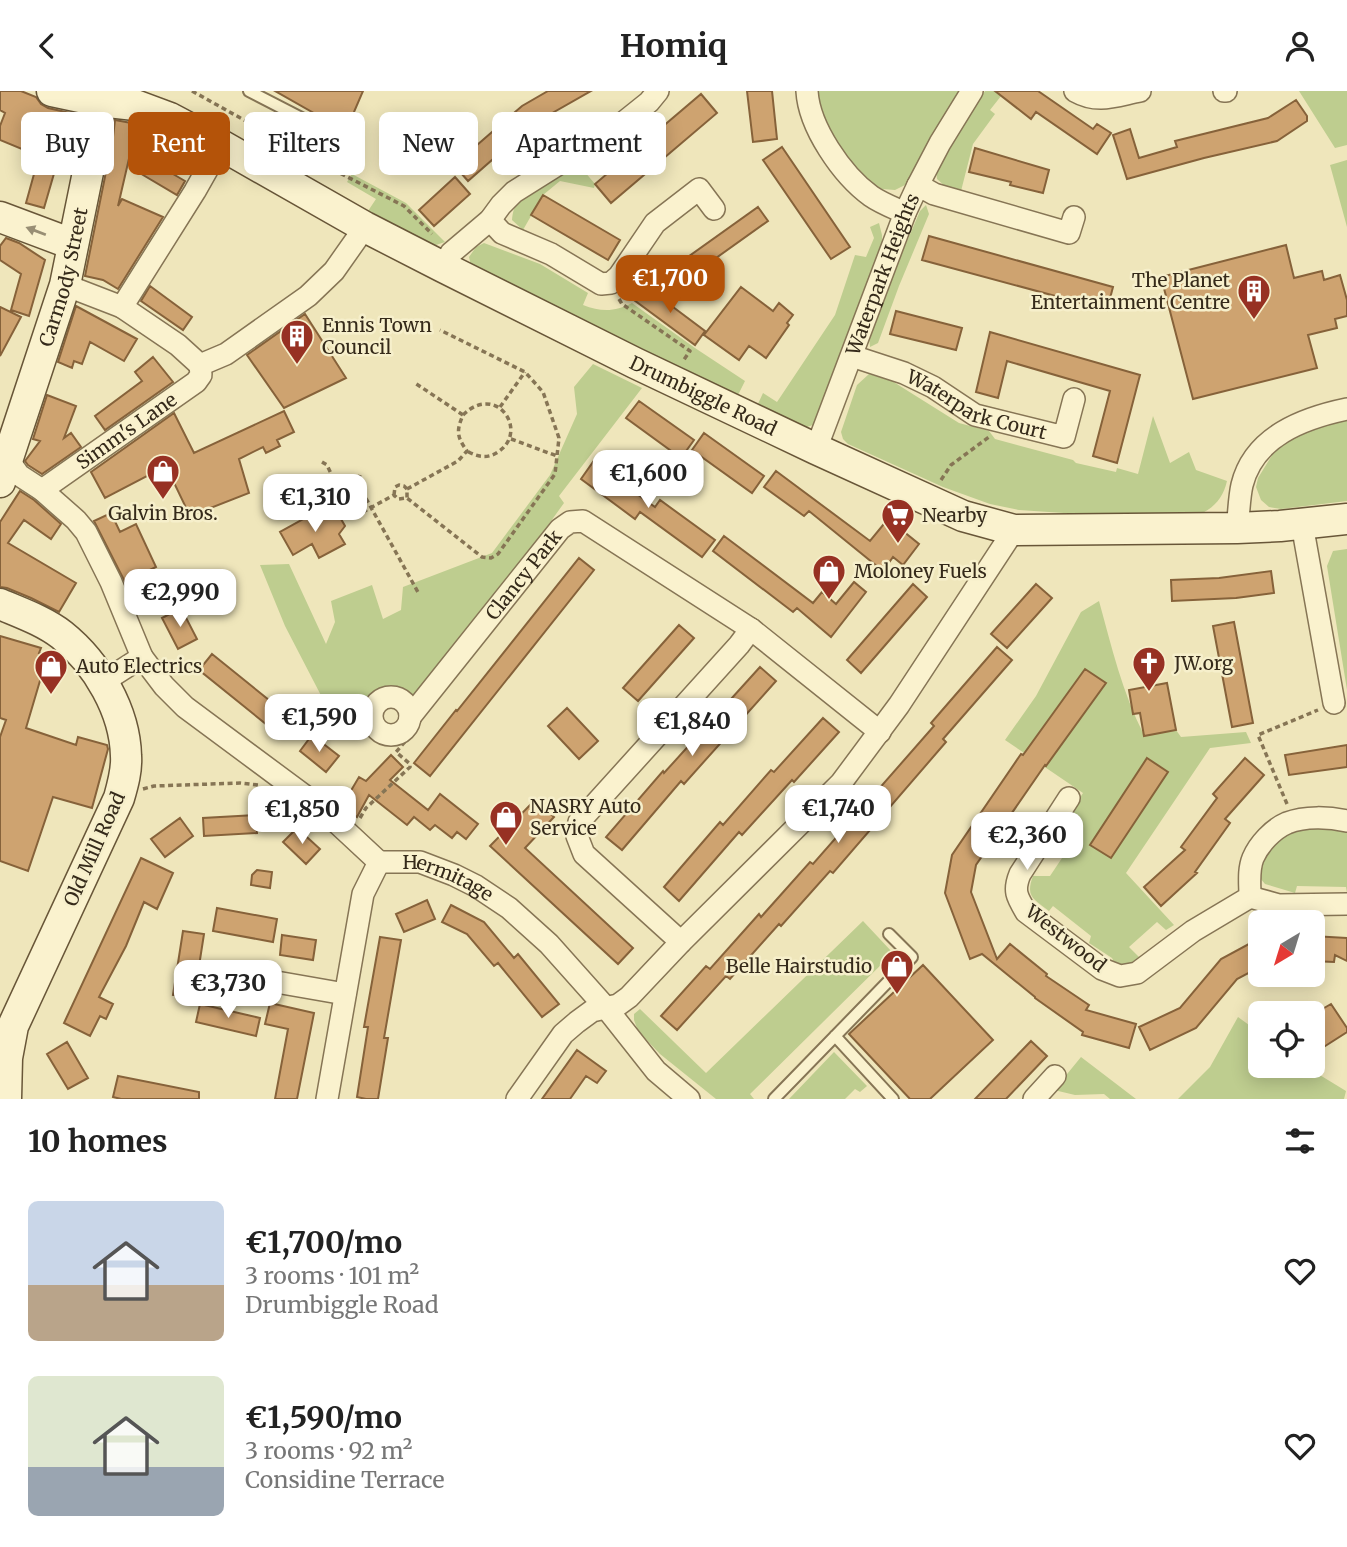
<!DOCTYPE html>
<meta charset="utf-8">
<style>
body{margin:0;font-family:Merriweather,serif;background:#f2f2f2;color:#222;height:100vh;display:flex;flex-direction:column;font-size:26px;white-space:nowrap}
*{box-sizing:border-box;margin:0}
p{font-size:23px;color:#767676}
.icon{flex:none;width:38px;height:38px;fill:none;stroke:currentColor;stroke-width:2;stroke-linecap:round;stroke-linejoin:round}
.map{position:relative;height:1008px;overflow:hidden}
.sheet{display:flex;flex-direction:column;background:#fff;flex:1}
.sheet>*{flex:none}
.banner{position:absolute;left:21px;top:21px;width:700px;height:63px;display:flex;gap:14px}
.needle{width:46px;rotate:218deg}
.fabs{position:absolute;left:1248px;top:819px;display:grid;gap:14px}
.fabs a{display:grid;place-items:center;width:77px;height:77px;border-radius:10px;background:#fff;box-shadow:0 4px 18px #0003;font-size:35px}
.price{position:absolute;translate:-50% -60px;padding:0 16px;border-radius:14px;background:#fff;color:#222;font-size:23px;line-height:46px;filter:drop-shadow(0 2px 4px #0008)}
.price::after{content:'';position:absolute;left:50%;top:42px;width:21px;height:16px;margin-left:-10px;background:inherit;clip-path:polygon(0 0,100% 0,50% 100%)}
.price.current{background:#b45309;color:#fff}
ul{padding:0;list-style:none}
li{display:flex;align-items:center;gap:21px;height:175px;padding:0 28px}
li span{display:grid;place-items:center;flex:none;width:196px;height:140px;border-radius:10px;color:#555}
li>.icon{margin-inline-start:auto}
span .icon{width:84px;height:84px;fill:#fffc;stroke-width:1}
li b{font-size:30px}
h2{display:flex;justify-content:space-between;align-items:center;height:84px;padding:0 28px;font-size:30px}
.chip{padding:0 24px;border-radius:10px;background:#fff;box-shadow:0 4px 18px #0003;font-size:24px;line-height:63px}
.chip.current{background:#b45309;color:#fff}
header{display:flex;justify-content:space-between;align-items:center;height:91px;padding:0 28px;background:#fff;font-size:32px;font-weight:700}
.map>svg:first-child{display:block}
.green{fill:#becd8f}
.building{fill:#cea370;stroke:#86623a;stroke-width:2}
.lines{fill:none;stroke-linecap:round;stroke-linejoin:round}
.lane-casing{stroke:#867555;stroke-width:14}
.street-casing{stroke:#867555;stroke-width:24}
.secondary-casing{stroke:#685638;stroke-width:33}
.path{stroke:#867555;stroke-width:3.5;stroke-dasharray:5 3.5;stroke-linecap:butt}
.lane{stroke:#faf2ce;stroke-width:10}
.street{stroke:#faf2ce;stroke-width:21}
.secondary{stroke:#faf2ce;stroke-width:30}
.oneway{fill:#988e74}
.labels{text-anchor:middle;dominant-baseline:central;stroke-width:5;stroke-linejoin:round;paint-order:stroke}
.street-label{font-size:19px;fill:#352a1a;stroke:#f6efcb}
.poi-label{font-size:19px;fill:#352a1a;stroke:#f6efcb;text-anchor:start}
</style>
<header><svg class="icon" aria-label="back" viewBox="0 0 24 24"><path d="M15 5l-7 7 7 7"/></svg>Homiq<svg class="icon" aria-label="person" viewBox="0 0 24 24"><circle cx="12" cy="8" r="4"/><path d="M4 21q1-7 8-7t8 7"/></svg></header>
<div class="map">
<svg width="1347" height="1008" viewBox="0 0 1347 1008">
<rect width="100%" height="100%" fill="#efe6bb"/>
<path class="green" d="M816,0H962L933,43L912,87L905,94L895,99L882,98L870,91L835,53L823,31Z
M985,0H1005L990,19L995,23L973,53L961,100L947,97L937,88L936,78Z
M1299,0H1347V54L1335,57Z
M1347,69V136L1330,74Z
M579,74L595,93L594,97L560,90L543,104L523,139L512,129C512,126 513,121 514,118C525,98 560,84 579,74Z
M352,83L406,112L445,151L436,154L427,153L368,120L376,108L347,91Z
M926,114L929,123L899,195L878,252L870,256L869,245L884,204L920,120Z
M879,132L882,144V154L820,324L813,334L804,337L757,315L763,302L777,311L835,224L855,164L866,166L874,147L870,136Z
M484,152L540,173L588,202L583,214C601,221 615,221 632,212L695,257L745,290L738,304L735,306L472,179L469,166L476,156Z
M593,273L642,297L559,405L564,412L492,512L416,604C407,602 397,597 388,597C384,597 380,599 377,601C360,610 365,626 369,641L362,634L356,637L327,616L285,535L260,474L289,473L326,553L335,531L331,510L372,494L383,528L401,519L403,496L492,462L550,384L577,323L574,296Z
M869,283L892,290L959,332L989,340L995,348L1073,369L1076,372L1116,381L1117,377L1138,383L1153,325L1170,372L1189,361L1196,379L1227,390C1223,408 1213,418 1196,425L1064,422L1019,419L990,413L943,396L848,353L843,348L841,341L857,294Z
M1347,328V410L1281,418L1269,416L1261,409L1256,396L1258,387L1277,356L1316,335Z
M1347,458V599L1327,475L1333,460Z
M1099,510C1112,557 1122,601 1144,644L1176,639L1181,646L1246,641L1251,652L1210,657L1126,782L1174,834L1166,839L1157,831L1129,856L1142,869L1130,875L1115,873L1112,867L1089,852L1091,845L1053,815L1049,820C1034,808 1025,806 1033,785H1050L1072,752L1057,742L1083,702L1005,649L1036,605L1081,521Z
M1315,737L1347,740V802L1346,796L1297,795L1295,802L1265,793L1260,787C1262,770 1269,748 1287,742C1296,739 1306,738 1315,737Z
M863,830L893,862L750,1003L754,1008H716L660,963L638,940L634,929V923L640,918L706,982Z
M1238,926L1260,942V975H1305L1346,1000L1344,1008H1178L1210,976Z
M834,961L867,995L860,1001L855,998L845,1008H789Z
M1081,966L1136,1008H1110L1104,1003L1075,1004L1054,999Z"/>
<path class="building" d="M0,0H21L36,6L41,13L48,17L70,22L57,54L62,55L44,117L26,112L39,65L0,49V35L5,22L0,19Z
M275,0H363L354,21L342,38Z
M548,0H591L533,33L468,90L454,74L522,15Z
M747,0H772L777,48L753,51Z
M995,0H1038L1093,38L1097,33L1111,42L1097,63L1036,21L1031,28Z
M701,3L717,22L611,112L595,93Z
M1296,9L1307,25V30L1277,50L1204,67L1127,88L1113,44L1130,38L1139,67L1177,56L1175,50L1268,27Z
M115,29L137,33L118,115L122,108L163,126L118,198L103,189L85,185L113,46Z
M160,45L186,61L173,83L185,90L177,104L138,81Z
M782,56L850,156L831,168L763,69Z
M975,57L1049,79L1043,102L1010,94L1011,91L969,81Z
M455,86L470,103L434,135L419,119Z
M543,104L620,149L608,169L531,124Z
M758,116L768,130L695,182L685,168Z
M929,145L1113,196L1107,219L922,169Z
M6,147L19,152L45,169L29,225L11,219L21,183L0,169V155Z
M1286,154L1294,187L1322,180L1324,189L1340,184L1347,209V225L1335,228L1337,237L1308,244L1317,277L1193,308L1161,186Z
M150,195L192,226L183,239L141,210Z
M645,195L705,240L695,254L634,209Z
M741,196L773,220L779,212L793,224L787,232L789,234L766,267L749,255L739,269L704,244Z
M76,215L137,248L124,270L90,251L82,273L74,270L72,277L58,271Z
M0,216L21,226L0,265Z
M896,220L962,237L956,259L890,243Z
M305,223L346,287L284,317L247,264Z
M990,241L1140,284L1117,372L1093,365L1110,300L1007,270L998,307L976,301Z
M153,266L173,291L105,339L95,325L142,290L135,281Z
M47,304L76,315L64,347L71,342L81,356L42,383L28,374L25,370L40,350L33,348Z
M639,310L694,349L681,367L626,327Z
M284,320L294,341L277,349L280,355L266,362L263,356L239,368L249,402L190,425L166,375L105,407L91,381L174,322L194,362Z
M704,342L764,385L752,402L692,359Z
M593,371L655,416L660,409L715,449L702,466L640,421L635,428L581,388Z
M776,380L870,450L888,428L919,453L903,474L893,466L883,480L809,420L804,425L764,396Z
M20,400L34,409L61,433L51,448L24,429L8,452L76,492L59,521L31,507L7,497L0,496V431Z
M325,416L330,426L341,428L345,435L339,443L345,453L319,467L312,453L293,464L280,441Z
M111,422L120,441L136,433L156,476L125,491L94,430Z
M724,445L813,512L822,501L836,513L854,491L866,501L831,546L797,517L793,521L713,460Z
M579,467L594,479L430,685L414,672L456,619L457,620Z
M1271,480L1274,502L1236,507L1172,510L1171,489L1219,487Z
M913,493L927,506L861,582L847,569Z
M1036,493L1052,507L1007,557L991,543Z
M181,517L197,548L178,558L162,527Z
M1234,531L1253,632L1232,636L1213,535Z
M679,534L694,547L638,610L623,597Z
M0,545L41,557L39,562L59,568L54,586L42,583L26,637L76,654L78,646L107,654L108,658L92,717L53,706L28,780L0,770V646L6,629L0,627Z
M997,556L1012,569L943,648L946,651L833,782L830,780L781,835L779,833L730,888L726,885L677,939L661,925L706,875L710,878L759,823L761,826L810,771L813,773L934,635L931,632Z
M212,563L290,626L277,642L199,579Z
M760,576L776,590L684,693L681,690L622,759L606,746L663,680L664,682Z
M1085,578L1106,592L1046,675L1045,674L976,774L971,801L997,868L1010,853L1047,883L1046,885L1089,914L1086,919L1136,933L1129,957L1082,944L1083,941L1035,907V906L982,863L970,868L945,802L952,764L1021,663L1023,664Z
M1167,592L1176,639L1144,645L1140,622L1133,623L1129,599Z
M567,617L598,650L579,668L548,635Z
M823,627L839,641L794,691L792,689L742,744L739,741L679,810L664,796L720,731L723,734L771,679L774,681Z
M312,644L339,665L326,681L300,660Z
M1347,654V676L1289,684L1285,664Z
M391,664L403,676L390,689L428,719L440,703L478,733L466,748L457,741L452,747L435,734L430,739L414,726L407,734L369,704L357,726L336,713L344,699L349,703L359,686L366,690Z
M1147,667L1168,681L1111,767L1090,754Z
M1245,667L1264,684L1225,728L1230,732L1195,781L1197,782L1161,815L1144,796L1185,759L1181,756L1217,707L1213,703Z
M535,709L554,726L525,757L633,857L618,873L490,755Z
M256,724L257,742L204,745L203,727Z
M180,727L193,745L165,766L151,748Z
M297,737L320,758L306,773L283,751Z
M141,767L173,782L157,818L144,811L126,855L99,906L113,913L106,928L100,925L90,945L64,932Z
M257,779L272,781L270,797L251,794L252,784Z
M427,809L435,828L404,841L396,823Z
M451,814L484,831L514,867L518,863L559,913L542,926L498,872L494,875L467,843L442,831Z
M217,817L277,828L273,851L213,840Z
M183,840L204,843L194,907L173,904Z
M282,844L316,849L313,869L280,864Z
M1312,845L1347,847V870L1335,864L1334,871L1312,870Z
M380,846L401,849L384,947H388L378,1008H366L357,1006L368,936H364Z
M1260,847V876L1237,888L1196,937L1150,959L1139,936L1180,917L1221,868Z
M923,874L993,949L930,1008H910L849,943Z
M270,912L314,922L297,1008H275L288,938L265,933Z
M200,913L260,927L256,945L196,931Z
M1331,913L1347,937V941L1319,959L1312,949V924Z
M1031,950L1047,965L1006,1008H975Z
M67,951L88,987L68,998L47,963Z
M577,959L606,980L597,992L586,985L570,1008H542Z
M118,985L199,1001V1008H121L113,1006Z"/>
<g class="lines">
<defs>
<path id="lane" d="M249,0L350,52
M835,945L893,1008
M774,1008L912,866L889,843"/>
<g id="street">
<path d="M807,0C809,36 842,84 871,105C881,112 894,117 905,122"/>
<path d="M1075,0C1098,13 1115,5 1140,0"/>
<path d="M1224,0H1226"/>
<path d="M918,94L940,52L972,0"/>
<path d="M490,129L502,142L551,163L601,193L611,192L619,185L655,132L699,98L714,118"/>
<path d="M443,176L451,162L490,129L501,114L514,101L619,35L649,11L658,0"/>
<path d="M65,194L122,216L178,254L200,274L226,263L308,205L334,180L365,136"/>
<path d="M122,216L195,100L221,54"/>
<path id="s1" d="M852,265L904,282L933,296L975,324L1064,346L1074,308"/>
<path id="s2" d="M816,358L905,122L918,94L934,103L1069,142L1074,126"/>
<path d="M7,367L19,384L42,399L76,429L86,441L111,491L142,566L103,591"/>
<path id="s3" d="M42,399L196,291L201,284L200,274"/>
<path d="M1302,433L1334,612"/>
<path d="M1237,437C1239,423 1239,407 1242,394C1254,345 1304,327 1347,318"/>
<path d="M142,566L164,595L185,616L321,717L379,771"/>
<circle cx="391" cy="625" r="19"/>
<path id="s4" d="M410,626L560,438L570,431L583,430L751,538L880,641"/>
<path d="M1069,707L1020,783C1013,800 1017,806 1026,821L1102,878L1120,885L1137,882L1193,840L1250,806C1250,793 1248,779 1253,767C1259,753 1273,738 1287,732C1305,725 1329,726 1347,730"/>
<path id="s5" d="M379,771H420L454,784L476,795L509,817L549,853L607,918L656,980L689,1008"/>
<path d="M1250,806L1279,814L1347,813"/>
<path d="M681,851L584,763L577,745L579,731L739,554L751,538"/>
<path d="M225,882L345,903"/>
<path d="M327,1008L363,803L379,771"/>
<path d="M517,1008L563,943L577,931L592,920L618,914L629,906L681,851L841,692L899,614L1014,439"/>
<path d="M1034,1008L1055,985"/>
</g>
<g id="secondary">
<path id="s6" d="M52,0L99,10L135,14L170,27L221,54L365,136L443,176L635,272L816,358L963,425L1014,439L1237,437L1280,435L1347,428"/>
<path d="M0,126L72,153"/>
<path id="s7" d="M0,391L65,194L96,42L99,10V0"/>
<path d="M0,513C21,522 44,530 62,544C97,572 125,620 126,665C127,679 123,693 119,707L13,935L7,967L6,1008"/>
</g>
</defs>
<use href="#lane" class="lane-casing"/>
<use href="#street" class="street-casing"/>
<use href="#secondary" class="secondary-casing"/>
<path class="path" d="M192,0L332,78L404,115L432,143
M619,208L622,213L690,260L683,270
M500,316L525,281
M463,324C496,291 530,340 498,361C488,368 477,366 467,360
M511,348L557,365
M322,371L327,374L352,427L394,404L398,408L407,407L482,466L491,467L498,463L555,383L559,347L543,301L525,281L440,239
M360,384L358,393L419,503
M941,389L951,374L989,346
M407,398L458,370L467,360C457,346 456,340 463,324L415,292
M394,404L395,396L399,394L404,395L407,398V407
M143,698L154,695L240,692L258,694
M1287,713L1258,644L1318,619
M360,727L366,717L410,676V673L396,661L410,645"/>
<use href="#lane" class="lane"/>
<use href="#street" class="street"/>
<use href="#secondary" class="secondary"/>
</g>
<defs><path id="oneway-solid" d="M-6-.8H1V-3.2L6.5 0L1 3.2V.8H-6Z" transform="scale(1.75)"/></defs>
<use class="oneway" href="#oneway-solid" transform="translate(36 140) rotate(-159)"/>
<defs>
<symbol id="building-pin" viewBox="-11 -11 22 30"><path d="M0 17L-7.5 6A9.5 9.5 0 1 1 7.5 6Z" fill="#973123" stroke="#f6efcb"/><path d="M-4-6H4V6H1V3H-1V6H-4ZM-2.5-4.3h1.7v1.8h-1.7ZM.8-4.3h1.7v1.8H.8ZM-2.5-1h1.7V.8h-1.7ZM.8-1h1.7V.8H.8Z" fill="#fff"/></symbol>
<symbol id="shop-pin" viewBox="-11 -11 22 30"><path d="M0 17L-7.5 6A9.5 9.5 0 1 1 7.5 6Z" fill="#973123" stroke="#f6efcb"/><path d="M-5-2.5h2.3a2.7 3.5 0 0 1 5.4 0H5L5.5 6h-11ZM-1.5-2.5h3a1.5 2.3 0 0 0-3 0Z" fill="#fff"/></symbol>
<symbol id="supermarket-pin" viewBox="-11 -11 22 30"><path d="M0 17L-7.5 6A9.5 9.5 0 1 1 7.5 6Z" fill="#973123" stroke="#f6efcb"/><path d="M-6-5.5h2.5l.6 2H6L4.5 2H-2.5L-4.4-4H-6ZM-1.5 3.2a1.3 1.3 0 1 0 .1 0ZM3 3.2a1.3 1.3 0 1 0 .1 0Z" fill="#fff"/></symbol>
<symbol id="church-pin" viewBox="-11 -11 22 30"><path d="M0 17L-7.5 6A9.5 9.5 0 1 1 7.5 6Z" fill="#973123" stroke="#f6efcb"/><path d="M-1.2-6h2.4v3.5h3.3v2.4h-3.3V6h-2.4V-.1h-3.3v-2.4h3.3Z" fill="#fff"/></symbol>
</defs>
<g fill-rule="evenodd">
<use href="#building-pin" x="1235" y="181" width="38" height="52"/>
<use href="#building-pin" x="278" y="226" width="38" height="52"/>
<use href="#shop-pin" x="144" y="361" width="38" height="52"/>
<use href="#supermarket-pin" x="879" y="405" width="38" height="52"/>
<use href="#shop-pin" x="810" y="461" width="38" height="52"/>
<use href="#church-pin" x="1130" y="553" width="38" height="52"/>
<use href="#shop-pin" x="32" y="556" width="38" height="52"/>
<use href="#shop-pin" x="487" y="707" width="38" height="52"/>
<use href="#shop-pin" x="878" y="856" width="38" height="52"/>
</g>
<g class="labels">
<g class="street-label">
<text stroke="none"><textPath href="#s2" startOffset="187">Waterpark Heights</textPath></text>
<text stroke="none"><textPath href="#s7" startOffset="215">Carmody Street</textPath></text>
<text stroke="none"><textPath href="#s6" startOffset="723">Drumbiggle Road</textPath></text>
<text stroke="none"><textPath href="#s1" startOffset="135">Waterpark Court</textPath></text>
<text stroke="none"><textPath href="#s3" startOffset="103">Simm's Lane</textPath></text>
<text stroke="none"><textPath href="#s4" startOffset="182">Clancy Park</textPath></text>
<text transform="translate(94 758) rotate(-66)">Old Mill Road</text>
<text stroke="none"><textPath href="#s5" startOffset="72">Hermitage</textPath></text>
<text transform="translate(1066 847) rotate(38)">Westwood</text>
</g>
<g class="poi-label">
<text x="1230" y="189" text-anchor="end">The Planet<tspan x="1230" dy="22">Entertainment Centre</tspan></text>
<text x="322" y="234">Ennis Town<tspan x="322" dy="22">Council</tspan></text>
<text x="163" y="422" text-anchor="middle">Galvin Bros.</text>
<text x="922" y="424">Nearby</text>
<text x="854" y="480">Moloney Fuels</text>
<text x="1174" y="572">JW.org</text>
<text x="76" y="575">Auto Electrics</text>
<text x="530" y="715">NASRY Auto<tspan x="530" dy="22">Service</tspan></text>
<text x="872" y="875" text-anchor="end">Belle Hairstudio</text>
</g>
</g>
</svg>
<div class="fabs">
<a><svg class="needle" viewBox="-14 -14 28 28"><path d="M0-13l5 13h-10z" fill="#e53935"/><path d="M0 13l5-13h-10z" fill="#767676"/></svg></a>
<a><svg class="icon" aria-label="locate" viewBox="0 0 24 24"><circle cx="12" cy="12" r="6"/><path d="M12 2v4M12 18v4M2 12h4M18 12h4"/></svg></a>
</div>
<b class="price current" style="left:670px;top:224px">€1,700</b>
<b class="price" style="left:648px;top:419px">€1,600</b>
<b class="price" style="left:315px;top:443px">€1,310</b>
<b class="price" style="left:180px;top:538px">€2,990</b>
<b class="price" style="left:319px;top:663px">€1,590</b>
<b class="price" style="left:692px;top:667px">€1,840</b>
<b class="price" style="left:838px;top:754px">€1,740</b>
<b class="price" style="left:302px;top:755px">€1,850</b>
<b class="price" style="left:1027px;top:781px">€2,360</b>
<b class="price" style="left:228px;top:929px">€3,730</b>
<div class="banner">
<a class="chip">Buy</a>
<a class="chip current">Rent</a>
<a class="chip">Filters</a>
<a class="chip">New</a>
<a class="chip">Apartment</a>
</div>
</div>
<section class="sheet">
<h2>10 homes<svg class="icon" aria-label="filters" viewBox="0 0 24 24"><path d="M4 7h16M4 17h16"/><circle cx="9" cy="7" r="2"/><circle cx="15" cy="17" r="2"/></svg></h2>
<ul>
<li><span style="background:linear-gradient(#c9d6e8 60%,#b9a48a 0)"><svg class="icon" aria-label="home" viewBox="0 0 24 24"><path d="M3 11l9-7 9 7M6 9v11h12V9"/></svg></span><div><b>€1,700/mo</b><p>3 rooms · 101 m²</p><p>Drumbiggle Road</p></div><svg class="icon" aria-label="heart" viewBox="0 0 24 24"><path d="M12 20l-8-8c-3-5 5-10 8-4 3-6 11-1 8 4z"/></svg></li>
<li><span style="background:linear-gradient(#dfe7d0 65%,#9aa5b1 0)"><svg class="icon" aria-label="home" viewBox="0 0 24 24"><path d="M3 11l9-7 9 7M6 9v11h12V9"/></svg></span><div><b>€1,590/mo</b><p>3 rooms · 92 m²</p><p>Considine Terrace</p></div><svg class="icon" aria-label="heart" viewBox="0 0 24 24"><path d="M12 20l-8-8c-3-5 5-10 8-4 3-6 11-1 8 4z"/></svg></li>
</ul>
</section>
